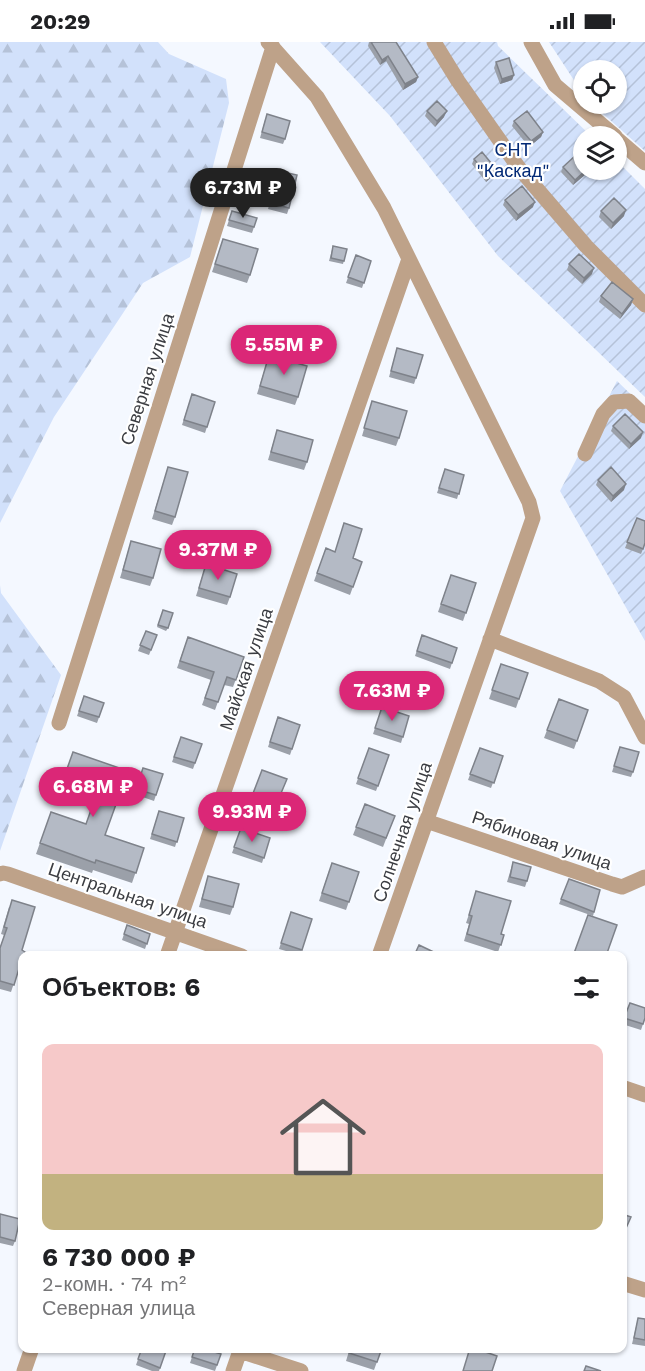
<!DOCTYPE html>
<html lang="ru">
<meta charset="utf-8">
<style>
body{margin:0;font-family:"Work Sans",sans-serif;background:#f2f2f2;color:#202124;height:100vh;display:flex;flex-direction:column;font-size:22px;white-space:nowrap}
*{box-sizing:border-box;margin:0}
p{font-size:20px;color:#757577}
.icon{flex:none;width:33px;height:33px;fill:none;stroke:currentColor;stroke-width:2;stroke-linecap:round;stroke-linejoin:round}
.map{position:relative;flex:1;overflow:hidden}
.side{position:absolute;left:18px;top:909px;width:609px;height:402px;display:flex;flex-direction:column;background:#fff;border-radius:12px;box-shadow:0 2px 4px #0004}
.side>*{flex:none}
.buttons{position:absolute;left:573px;top:18px;display:grid;gap:12px}
.buttons a{display:grid;place-items:center;width:54px;height:54px;border-radius:50%;background:#fff;box-shadow:0 2px 4px #0004;font-size:30px}
.price{position:absolute;translate:-50% -51px;padding:0 14px;border-radius:21px;background:#db2777;color:#fff;font-size:20px;line-height:39px;filter:drop-shadow(0 2px 3px #0008)}
.price::after{content:'';position:absolute;left:50%;top:36px;width:18px;height:14px;margin-left:-9px;background:inherit;clip-path:polygon(0 0,100% 0,50% 100%)}
.price.selected{background:#222;color:#fff}
ul{padding:0;list-style:none}
li{display:grid;align-content:center;gap:12px;height:318px;padding:0 24px}
li span{display:grid;place-items:center;height:186px;border-radius:12px;color:#555}
li>.icon{margin-inline-start:auto}
span .icon{width:108px;height:108px;fill:#fffc;stroke-width:1}
li b{font-size:26px}
h2{display:flex;justify-content:space-between;align-items:center;height:72px;padding:0 24px;font-size:26px}
.status{display:flex;justify-content:space-between;align-items:center;height:42px;padding:0 30px;background:#fff;direction:ltr}
.status svg{height:16px;fill:currentColor}
.map>svg:first-child{display:block}
.forest{fill:url(#forest-firs)}
.garden{fill:url(#garden-furrows)}
.lines{fill:none;stroke-linecap:round;stroke-linejoin:round}
.minor{stroke:#bea289;stroke-width:15}
.wall{fill:#9ba0a9}
.shaded-wall{fill:#7e828a}
.building{fill:#b4bac5;stroke:#7e828a;stroke-width:1.5}
.labels{text-anchor:middle;dominant-baseline:central;stroke-width:4.5;stroke-linejoin:round;paint-order:stroke}
.park-label{font-size:18px;fill:#032a76;stroke:#fff}
.street-label{font-size:18px;fill:#3b3d42;stroke:#fff}
</style>
<div class="status"><b>20:29</b><svg viewBox="0 0 49 12"><path d="M0 12V9h3v3zM5 12V6h3v6zM10 12V3h3v9zM15 12V0h3v12zM26 1h20v11H26zM47 4h2v5h-2z"/></svg></div>
<div class="map">
<svg width="645" height="1329" viewBox="0 0 645 1329">
<defs>
<pattern id="forest-firs" width="22" height="20" patternUnits="userSpaceOnUse" patternTransform="scale(1.5)"><rect width="22" height="20" fill="#d2e1fb"/><path d="M5 1l3.5 6h-7zM16 11l3.5 6h-7z" fill="#b5c2d8"/></pattern>
<pattern id="garden-furrows" width="10" height="10" patternUnits="userSpaceOnUse" patternTransform="scale(1.5)"><rect width="10" height="10" fill="#d2e1fb"/><path d="M-1 1l2-2M0 10L10 0M9 11l2-2" fill="none" stroke="#b5c2d8"/></pattern>
</defs>
<rect width="100%" height="100%" fill="#f4f8ff"/>
<path class="forest" d="M0,0H158L169,12L226,37L229,61L190,215L143,241L54,375L0,481Z
M0,543L1,551L61,633L0,809Z"/>
<path class="garden" d="M320,0H497L498,4L591,94H584V128H616L617,119L645,147V355L498,214L390,74Z
M549,0H645V109L592,62H616V28H584L583,52Z
M617,339L645,366V599L560,449Z"/>
<g class="lines">
<path class="minor" d="M268,0L317,55L384,166L529,460L533,476L379,914
M434,0L458,39L519,126L586,204L645,263
M531,0L555,43L615,94
M616,96L645,121
M585,412L603,372L614,360L629,359L645,374
M490,597L599,639L624,655L645,695
M59,681L273,5
M426,779L612,842L622,845L645,835
M0,832L3,831L8,832L242,914
M167,914L409,217
M622,1045L645,1053
M622,1241L645,1248
M240,1309L301,1329
M24,1329L32,1306
M233,1329L241,1306"/>
</g>
<path class="wall" d="M369,0H396L418,35L416,40L403,48L386,19L380,23L368,4Z
M496,20L514,33L512,38L500,42L494,26Z
M427,69L444,75L435,85L425,74Z
M265,78L285,97L283,102L260,96Z
M514,79L543,90L541,95L529,105L512,84Z
M474,117L494,133L486,140L472,122Z
M563,125L584,128H587L586,132L573,143L561,130Z
M279,129L289,166L287,172L268,167Z
M505,158L533,165L516,179L503,163Z
M232,169L254,185L252,191L227,184Z
M601,169L624,174L611,187L599,175Z
M223,197L250,233L247,241L212,230Z
M333,204L347,207L343,222L329,219Z
M356,213L371,219L362,246L346,241Z
M569,222L592,232L582,242L567,228Z
M601,254L633,257L631,263L620,277L599,260Z
M397,306L416,336L414,342L389,335Z
M269,313L298,355L295,363L257,352Z
M192,352L215,360L205,391L182,383Z
M372,359L399,396L396,404L362,394Z
M613,384L641,396L629,407L611,389Z
M277,388L307,420L304,428L268,418Z
M168,425L175,475L172,483L152,477Z
M445,427L464,433L457,457L437,451Z
M598,438L624,448L611,460L596,443Z
M637,476L645,502L641,512L625,506Z
M131,499L153,536L150,544L120,536Z
M326,506L362,520L350,553L314,539Z
M206,522L230,555L227,563L196,554Z
M451,533L476,541L463,579L438,570Z
M163,568L168,586L166,589L157,585Z
M146,589L157,593L149,613L138,609Z
M422,593L457,606L450,627L415,614Z
M188,595L244,615L233,645L224,643L215,668L202,663L211,638L177,626Z
M501,622L528,631L516,666L489,657Z
M84,654L104,661L97,681L77,674Z
M559,657L588,668L574,707L544,696Z
M382,665L409,674L401,701L373,692Z
M278,675L300,683L290,713L268,705Z
M181,695L202,702L193,727L172,720Z
M369,706L389,713L376,749L356,742Z
M480,706L503,714L491,746L468,738Z
M73,710L128,729L105,793L144,806L132,841L93,828L92,831L36,812L51,770L86,782L94,761L59,749Z
M618,711L633,730L631,735L612,730Z
M143,726L163,732L154,759L134,752Z
M262,728L287,737L274,769L250,759Z
M365,762L395,774L383,805L353,793Z
M159,769L184,776L175,805L150,797Z
M241,786L270,796L262,821L232,811Z
M513,820L527,839L525,845L507,840Z
M329,829L359,830L346,868L319,859Z
M208,834L233,865L230,873L199,865Z
M569,837L600,848L593,874L559,862Z
M474,857L501,892L504,893L498,910L464,899L469,882L466,881Z
M9,865L22,917L11,950L0,947V906L4,893L1,892Z
M291,870L312,877L300,913L279,907Z
M127,883L150,892L145,907L122,898Z
M630,961L645,976L641,988L622,982Z
M22,1076V1094L18,1092Z
M0,1172L15,1199L13,1204L0,1201Z
M638,1276L645,1277V1304L632,1302Z
M91,1306H106L98,1310Z
M142,1306H167L159,1329H152L136,1323Z
M195,1306L208,1308L221,1312L215,1329L190,1321Z
M350,1306H382L374,1328L346,1319Z"/>
<path class="shaded-wall" d="M388,14L386,19L380,23L382,18Z
M514,33L512,38L500,42L502,37Z
M418,35L416,40L403,48L405,42Z
M447,69L444,75L435,85L437,79Z
M543,90L541,95L529,105L531,99Z
M496,127L494,133L486,140L488,134Z
M586,128H587L586,132L573,143L575,138Z
M535,160L533,165L516,179L518,173Z
M626,168L624,174L611,187L613,181Z
M594,226L592,232L582,242L584,236Z
M633,257L631,263L620,277L622,272Z
M643,390L641,396L629,407L631,402Z
M626,442L624,448L611,460L613,454Z"/>
<path class="building" d="M371,0H396L418,35L405,42L388,14L382,18Z
M509,16L514,33L502,37L496,20Z
M437,59L447,69L437,79L427,69Z
M527,69L543,90L531,99L514,79Z
M267,72L290,79L285,97L262,90Z
M482,110L496,127L488,134L474,117Z
M576,113L584,121V128H586L575,138L563,125Z
M279,129L297,133L289,166L270,161Z
M522,144L535,160L518,173L505,158Z
M614,156L626,168L613,181L601,169Z
M232,169L257,176L254,185L229,178Z
M223,197L258,207L250,233L215,222Z
M333,204L347,207L344,219L331,216Z
M579,212L594,226L584,236L569,222Z
M356,213L371,219L364,241L348,235Z
M612,240L633,257L622,272L601,254Z
M397,306L423,313L416,336L391,329Z
M269,313L307,324L298,355L260,344Z
M192,352L215,360L207,385L184,378Z
M372,359L407,369L399,396L364,386Z
M625,372L643,390L631,402L613,384Z
M277,388L313,398L307,420L271,410Z
M168,425L188,430L175,475L155,469Z
M611,425L626,442L613,454L598,438Z
M445,427L464,433L459,452L439,446Z
M637,476L645,479V501L643,507L627,500Z
M344,481L362,487L353,516L362,520L353,545L317,531L326,506L335,510Z
M131,499L161,507L153,536L123,528Z
M206,522L237,532L230,555L199,546Z
M451,533L476,541L466,571L441,562Z
M163,568L173,571L168,586L158,583Z
M146,589L157,593L151,608L140,603Z
M422,593L457,606L452,621L417,609Z
M188,595L244,615L236,638L227,635L218,660L205,656L214,630L180,619Z
M501,622L528,631L519,657L492,648Z
M84,654L104,661L99,675L79,669Z
M559,657L588,668L577,699L547,688Z
M382,665L409,674L403,695L375,686Z
M278,675L300,683L292,707L270,700Z
M181,695L202,702L195,721L174,715Z
M620,705L639,710L633,730L614,724Z
M369,706L389,713L378,744L358,736Z
M480,706L503,714L494,741L470,732Z
M73,710L128,729L105,793L144,806L136,831L96,818L95,821L40,801L51,770L86,782L97,751L63,738Z
M143,726L163,732L156,753L136,747Z
M262,728L287,737L276,763L252,754Z
M365,762L395,774L386,796L356,785Z
M159,769L184,776L177,800L152,792Z
M241,786L270,796L264,816L234,805Z
M513,820L531,825L527,839L510,835Z
M332,821L359,830L349,860L322,851Z
M208,834L239,842L233,865L202,857Z
M569,837L600,848L594,870L561,857Z
M476,849L511,859L501,892L504,893L501,903L467,892L472,874L469,873Z
M12,858L35,865L22,908L25,910L24,914H22V917L14,943L0,939V906L7,886L4,885Z
M291,870L312,877L302,908L281,901Z
M588,873L617,883L606,914H573Z
M127,883L150,892L147,902L124,892Z
M419,903L442,914H414Z
M630,961L645,966V976L643,982L624,976Z
M22,1077V1088L20,1087Z
M0,1172L20,1177L15,1199L0,1195Z
M622,1172L631,1175L622,1195Z
M638,1276L645,1277V1298L634,1296Z
M142,1306H167L160,1326L138,1317Z
M195,1306H209L208,1308L221,1312L217,1323L192,1315Z
M350,1306H382L377,1320L349,1311Z
M470,1306H474L497,1314L492,1329H463Z
M586,1324L601,1329H584Z"/>
<g class="labels">
<g class="park-label">
<text x="513" y="107">СНТ<tspan x="513" dy="21">"Каскад"</tspan></text>
</g>
<g class="street-label">
<text transform="translate(147 337) rotate(-72)">Северная улица</text>
<text transform="translate(246 627) rotate(-71)">Майская улица</text>
<text transform="translate(402 790) rotate(-71)">Солнечная улица</text>
<text transform="translate(542 798) rotate(19)">Рябиновая улица</text>
<text transform="translate(128 853) rotate(19)">Центральная улица</text>
</g>
</g>
</svg>
<div class="buttons">
<a><svg class="icon" aria-label="locate" viewBox="0 0 24 24"><circle cx="12" cy="12" r="6"/><path d="M12 2v4M12 18v4M2 12h4M18 12h4"/></svg></a>
<a><svg class="icon" aria-label="layers" viewBox="0 0 24 24"><path d="M12 4l9 5-9 5-9-5zM3 14l9 5 9-5"/></svg></a>
</div>
<b class="price selected" style="left:243px;top:177px">6.73M ₽</b>
<b class="price" style="left:284px;top:334px">5.55M ₽</b>
<b class="price" style="left:218px;top:539px">9.37M ₽</b>
<b class="price" style="left:392px;top:680px">7.63M ₽</b>
<b class="price" style="left:93px;top:776px">6.68M ₽</b>
<b class="price" style="left:252px;top:801px">9.93M ₽</b>
<section class="side">
<h2>Объектов: 6<svg class="icon" aria-label="filters" viewBox="0 0 24 24"><path d="M4 7h16M4 17h16"/><circle cx="9" cy="7" r="2"/><circle cx="15" cy="17" r="2"/></svg></h2>
<ul>
<li><span style="background:linear-gradient(#f6c9c9 70%,#c2b280 0)"><svg class="icon" aria-label="home" viewBox="0 0 24 24"><path d="M3 11l9-7 9 7M6 9v11h12V9"/></svg></span><div><b>6 730 000 ₽</b><p>2-комн. · 74 m²</p><p>Северная улица</p></div></li>
</ul>
</section>
</div>
